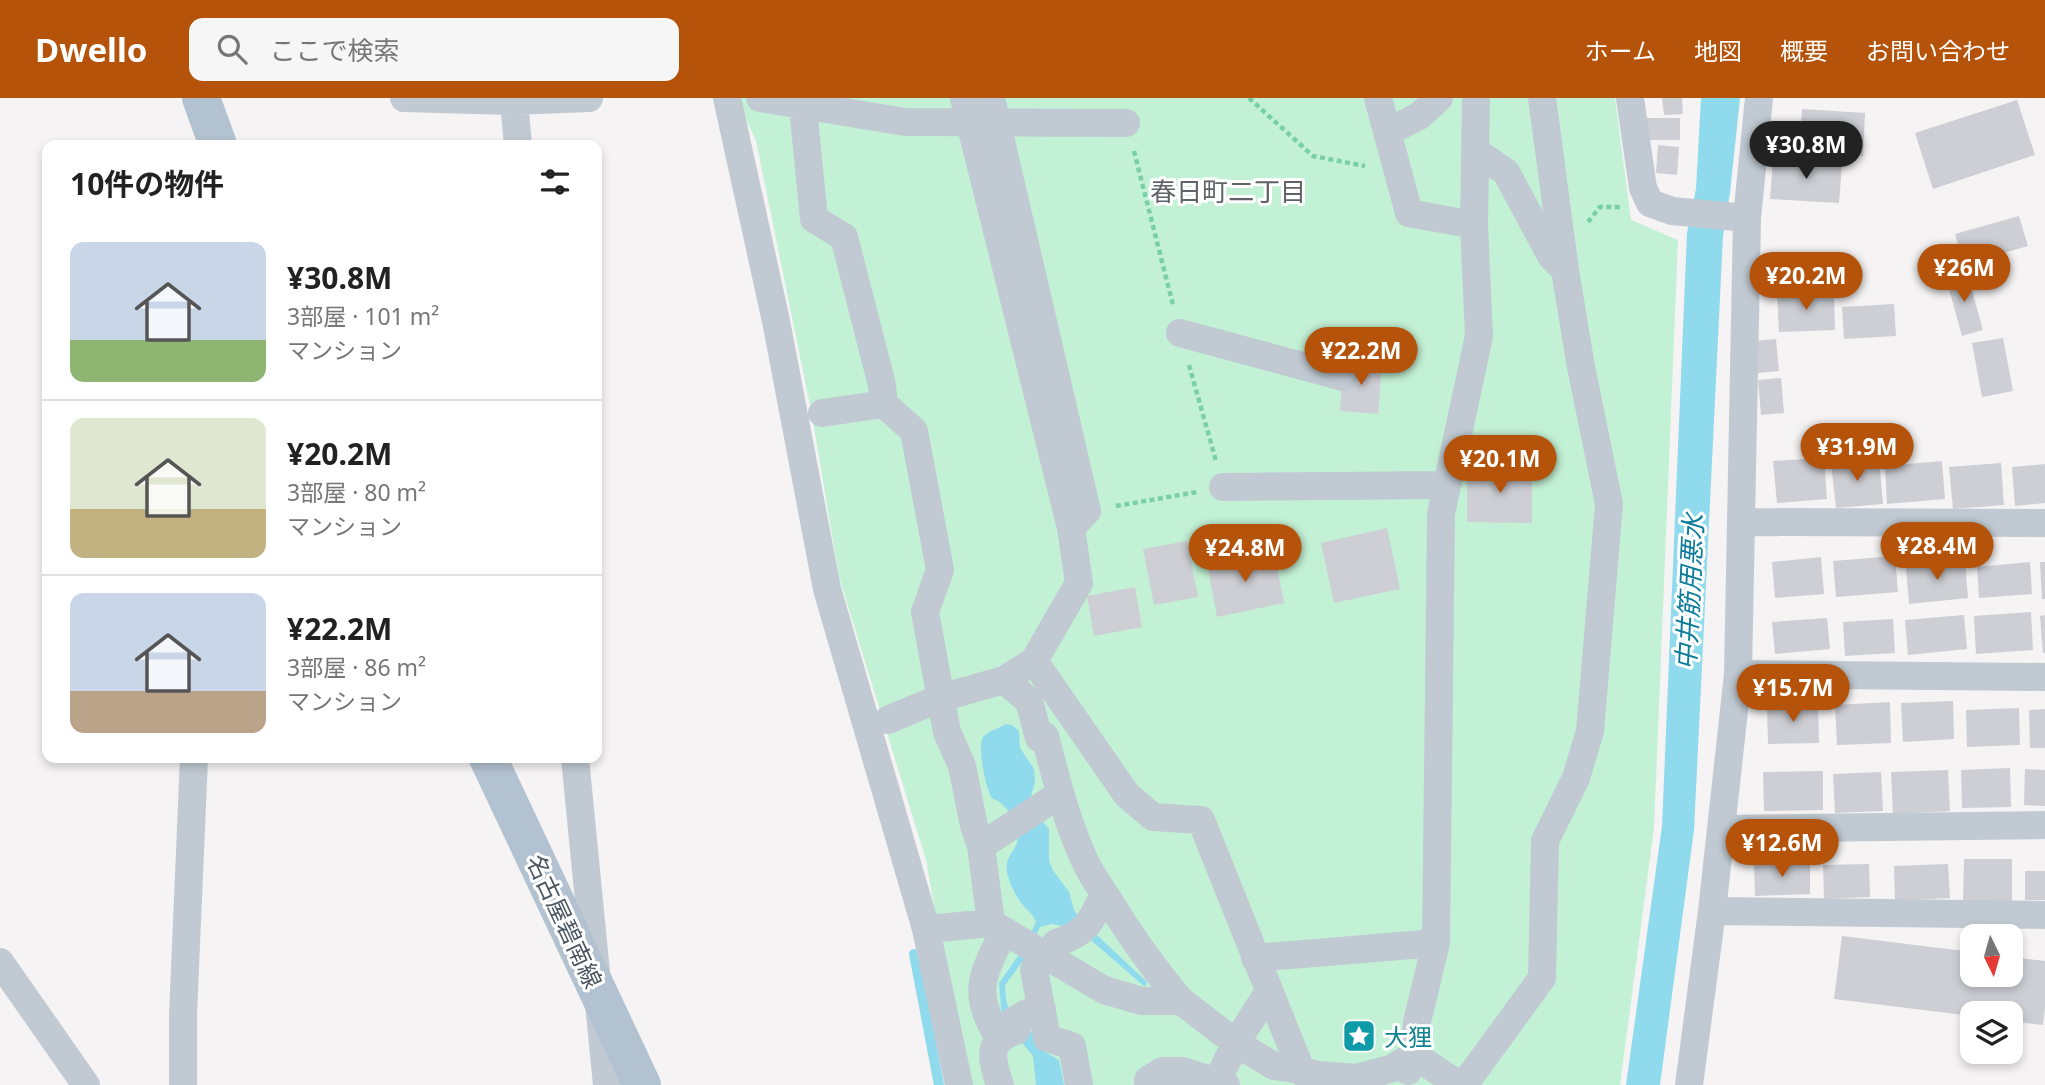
<!DOCTYPE html>
<html lang="ja">
<meta charset="utf-8">
<style>
body{margin:0;font-family:"Noto Sans","Noto Sans JP",sans-serif;background:#f6f6f6;color:#222;height:100vh;display:flex;flex-direction:column;font-size:26px;white-space:nowrap}
*{box-sizing:border-box;margin:0}
p{font-size:23px;color:#767676}
.icon{flex:none;width:38px;height:38px;fill:none;stroke:currentColor;stroke-width:2;stroke-linecap:round;stroke-linejoin:round}
.map{position:relative;flex:1;overflow:hidden}
.side{position:absolute;left:42px;top:42px;width:560px;height:623px;display:flex;flex-direction:column;background:#fff;border-radius:14px;box-shadow:0 4px 10px #0003}
.side>*{flex:none}
.needle{width:46px;rotate:175deg}
.controls{position:absolute;left:1960px;top:826px;display:grid;gap:14px}
.controls a{display:grid;place-items:center;width:63px;height:63px;border-radius:14px;background:#fff;box-shadow:0 4px 10px #0003;font-size:35px}
.price{position:absolute;translate:-50% -60px;padding:0 16px;border-radius:24px;background:#b45309;color:#fff;font-size:23px;line-height:46px;filter:drop-shadow(0 2px 4px #0008)}
.price::after{content:'';position:absolute;left:50%;top:42px;width:21px;height:16px;margin-left:-10px;background:inherit;clip-path:polygon(0 0,100% 0,50% 100%)}
.price.on{background:#222;color:#fff}
ul{padding:0;list-style:none}
li{display:flex;align-items:center;gap:21px;height:175px;padding:0 28px}
li+li{border-top:2px solid #e0e0e0}
li span{display:grid;place-items:center;flex:none;width:196px;height:140px;border-radius:14px;color:#555}
li>.icon{margin-inline-start:auto}
span .icon{width:84px;height:84px;fill:#fffc;stroke-width:1}
li b{font-size:30px}
h2{display:flex;justify-content:space-between;align-items:center;height:84px;padding:0 28px;font-size:30px}
header{display:flex;align-items:center;gap:42px;box-sizing:border-box;height:98px;padding:0 35px;background:#b45309;color:#fff}
header strong{font-size:33px}
nav{display:flex;gap:38px;margin-inline-start:auto;font-size:24px}
.search{width:490px;height:63px;background:#f6f6f6;display:flex;align-items:center;gap:18px;box-sizing:border-box;padding:0 24px;border-radius:14px;color:#767676;font-size:26px}
.map>svg:first-child{display:block}
.green{fill:#c3f1d5}
.water{fill:#90daee}
.lines{fill:none;stroke-linecap:round;stroke-linejoin:round}
.stream{stroke:#90daee;stroke-width:10}
.building{fill:#cdcfd5}
.path{stroke:#7ad0a6;stroke-width:4.5;stroke-dasharray:5 3.5;stroke-linecap:butt}
.street{stroke:#c1cad2;stroke-width:28}
.primary{stroke:#b3c2d1;stroke-width:38}
.labels{text-anchor:middle;dominant-baseline:central;stroke-width:6;stroke-linejoin:round;paint-order:stroke}
.street-label{font-size:24px;fill:#4a5661;stroke:#fff}
.culture-label{font-size:24px;fill:#0d838f;stroke:#fff;text-anchor:start}
.neighbourhood-label{font-size:26px;fill:#5f6368;stroke:#fff}
.water-label{font-size:26px;font-style:italic;fill:#0c7c9b;stroke:#fff}
</style>
<header>
<strong>Dwello</strong>
<div class="search"><svg class="icon" aria-label="search" viewBox="0 0 24 24"><circle cx="10" cy="10" r="6"/><path d="M15 15l6 6"/></svg>ここで検索</div>
<nav><a>ホーム</a><a>地図</a><a>概要</a><a>お問い合わせ</a></nav>
</header>
<div class="map">
<svg width="2045" height="987" viewBox="0 0 2045 987">
<rect width="100%" height="100%" fill="#f5f3f3"/>
<path class="green" d="M741,0H1615L1631,122L1678,142L1654,730L1620,987H972L942,855L926,762L839,479L812,317L756,43L742,12Z"/>
<path class="water" d="M1701,0H1740L1730,95L1723,138L1694,732L1660,987H1626L1662,728L1687,135L1696,91Z
M1006,626L1012,627L1019,633L1020,650L1034,671L1035,684L1031,698L1032,710L1049,731V761L1052,771L1069,794L1074,812L1082,823L1147,884L1145,889L1078,831L1052,826L1040,829L1028,856L1005,887L1006,902L1009,912L1020,925L1033,936L1038,950L1059,962L1064,987H1036L1033,958L1002,920L999,885L1023,851L1036,824C1033,815 1025,811 1020,803C1014,795 1009,784 1007,774C1003,755 1023,753 1017,729C1014,720 1006,708 998,703C997,702 995,702 993,701C986,695 977,647 983,639C989,633 999,630 1006,626Z"/>
<g class="lines">
<path class="stream" d="M914,856L939,987"/>
</g>
<path class="building" d="M1662,0H1682L1683,16L1664,17Z
M2017,2L2035,57L1933,91L1915,35Z
M1802,11L1865,15L1863,58L1799,54Z
M1647,20H1680V42H1647Z
M1658,47L1679,49L1677,77L1656,75Z
M1773,61L1842,66L1839,105L1770,101Z
M2019,118L2028,148L1964,166L1955,136Z
M1967,175L1983,232L1962,238L1946,180Z
M1834,194L1835,232L1779,234L1777,195Z
M1894,206L1896,238L1844,241L1842,209Z
M2003,240L2013,293L1982,299L1972,245Z
M1776,241L1779,273L1758,275L1755,243Z
M1344,261L1382,264L1378,316L1340,313Z
M1781,280L1784,315L1761,317L1758,282Z
M1824,360L1827,401L1777,405L1773,363Z
M1879,361L1883,406L1836,410L1831,365Z
M1942,363L1945,401L1887,406L1885,368Z
M2001,365L2004,407L1953,411L1949,369Z
M2045,366V405L2015,408L2012,369Z
M1467,370H1532V425L1467,424Z
M1387,430L1400,491L1334,505L1321,445Z
M1187,443L1198,499L1154,507L1143,451Z
M1274,453L1284,505L1217,519L1207,466Z
M1895,458L1898,494L1836,499L1833,463Z
M1821,459L1824,496L1775,500L1772,464Z
M1965,463L1968,500L1909,506L1906,469Z
M2030,464L2032,496L1979,500L1977,469Z
M2040,464H2045V501H2042Z
M1135,489L1142,529L1094,538L1087,498Z
M2031,514L2033,552L1976,556L1974,518Z
M1964,517L1967,551L1908,557L1905,522Z
M2045,517V555H2043L2040,518Z
M1827,520L1830,551L1775,556L1772,524Z
M1893,521L1895,555L1845,558L1843,524Z
M1953,603L1954,641L1903,644L1901,605Z
M1890,604L1891,645L1837,647L1835,607Z
M1818,606L1819,645L1768,646L1767,607Z
M2019,610L2020,647L1967,649L1966,612Z
M2045,611V650H2030L2029,612Z
M2010,670L2011,709L1962,710L1961,672Z
M2025,671L2045,672V708L2024,707Z
M1948,672L1950,713L1893,716L1891,674Z
M1823,673V712L1764,713L1763,674Z
M1881,674L1883,713L1835,715L1833,676Z
M1964,761H2012V805L1963,806Z
M1810,765V796L1755,798L1754,766Z
M1869,766L1870,799L1824,801L1823,767Z
M1948,766L1950,800L1895,803L1894,768Z
M2025,773H2045V802H2025Z
M1842,838L1972,854V877H2011V859L2045,863V910L2043,927L2011,923V915H1972V918L1834,901Z"/>
<g class="lines">
<path class="path" d="M1249,0L1313,58L1365,68
M1134,53L1173,207
M1588,124L1600,109H1621
M1189,267L1216,363
M1116,408L1197,394"/>
<path class="street" d="M404,0L514,3L589,0
M727,0L776,223L827,491L926,831L959,987
M760,0L905,24L1126,25
M802,0L814,121L844,139L882,287L884,306L914,333L940,472L925,514L947,634L962,668L974,728L981,748L991,825L1104,892L1142,903H1181L1236,945L1274,968L1301,972L1317,977L1357,980L1393,970L1414,957L1459,987
M964,0L1071,430
M1378,0L1409,115L1474,127
M1630,0L1643,90L1650,105L1672,113L1747,120
M514,3L518,47
M1388,34L1419,18L1439,0
M1475,53L1506,74L1551,158L1563,170
M1180,235L1343,279
M822,315L884,306
M1223,389L1446,387
M1741,424L2045,425
M1034,563L1127,697L1153,719L1201,722L1301,972L1311,985
M1738,576L2045,579
M1004,582L1029,603L1039,640L1045,638C1056,680 1066,722 1084,761C1090,775 1098,786 1106,798C1129,836 1153,870 1181,903
M888,622L940,600L1004,582L1034,563L1079,485L1071,430L1087,413L991,0
M575,660L607,987
M1721,731L2045,727
M981,748L1060,696
M1712,813L2045,817
M938,830L991,825
M1041,855L1034,872L1047,940L1072,948L1079,987
M1255,860L1436,845
M1050,861L1056,845C1087,835 1091,824 1104,796
M0,864L86,987
M999,940C971,894 982,878 1004,833
M1408,973L1414,957L1417,924L1436,845L1441,416L1479,238L1474,127L1476,0
M1217,983L1236,945L1269,893
M183,987V917L194,660
M1000,987C992,963 985,942 1016,933L1013,923L1027,915L1042,911
M1148,987V982L1162,973H1183L1226,987
M1464,987L1542,880L1545,743L1576,680L1590,633L1609,406L1581,269L1565,172L1542,0
M1689,987L1712,813L1738,576L1747,120L1759,0"/>
<path class="primary" d="M201,0L218,47
M488,660L642,987"/>
</g>
<defs>
<symbol id="sight-square" viewBox="-11 -11 22 22"><rect x="-9" y="-9" width="18" height="18" rx="4" fill="#0f9aa8" stroke="#fff"/><path d="M0-6L1.8-2.2L6-1.7L2.9 1.2L3.7 5.4L0 3.3L-3.7 5.4L-2.9 1.2L-6-1.7L-1.8-2.2Z" fill="#fff"/></symbol>
</defs>
<g fill-rule="evenodd">
<use href="#sight-square" x="1340" y="919" width="38" height="38"/>
</g>
<g class="labels">
<g class="street-label">
<text transform="translate(565 823) rotate(65)">名古屋碧南線</text>
</g>
<g class="culture-label">
<text x="1384" y="938">大狸</text>
</g>
<g class="neighbourhood-label">
<text x="1228" y="93">春日町二丁目</text>
</g>
<g class="water-label">
<text transform="translate(1689 494) rotate(-87)">中井筋用悪水</text>
</g>
</g>
</svg>
<div class="controls">
<a><svg class="needle" viewBox="-14 -14 28 28"><path d="M0-13l5 13h-10z" fill="#e53935"/><path d="M0 13l5-13h-10z" fill="#767676"/></svg></a>
<a><svg class="icon" aria-label="layers" viewBox="0 0 24 24"><path d="M12 4l9 5-9 5-9-5zM3 14l9 5 9-5"/></svg></a>
</div>
<b class="price on" style="left:1806px;top:83px">¥30.8M</b>
<b class="price" style="left:1964px;top:206px">¥26M</b>
<b class="price" style="left:1806px;top:214px">¥20.2M</b>
<b class="price" style="left:1361px;top:289px">¥22.2M</b>
<b class="price" style="left:1857px;top:385px">¥31.9M</b>
<b class="price" style="left:1500px;top:397px">¥20.1M</b>
<b class="price" style="left:1937px;top:484px">¥28.4M</b>
<b class="price" style="left:1245px;top:486px">¥24.8M</b>
<b class="price" style="left:1793px;top:626px">¥15.7M</b>
<b class="price" style="left:1782px;top:781px">¥12.6M</b>
<section class="side">
<h2>10件の物件<svg class="icon" aria-label="filters" viewBox="0 0 24 24"><path d="M4 7h16M4 17h16"/><circle cx="9" cy="7" r="2"/><circle cx="15" cy="17" r="2"/></svg></h2>
<ul>
<li><span style="background:linear-gradient(#c9d6e8 70%,#8fb573 0)"><svg class="icon" aria-label="home" viewBox="0 0 24 24"><path d="M3 11l9-7 9 7M6 9v11h12V9"/></svg></span><div><b>¥30.8M</b><p>3部屋 · 101 m²</p><p>マンション</p></div></li>
<li><span style="background:linear-gradient(#dfe7d0 65%,#c2b280 0)"><svg class="icon" aria-label="home" viewBox="0 0 24 24"><path d="M3 11l9-7 9 7M6 9v11h12V9"/></svg></span><div><b>¥20.2M</b><p>3部屋 · 80 m²</p><p>マンション</p></div></li>
<li><span style="background:linear-gradient(#c9d6e8 70%,#b9a48a 0)"><svg class="icon" aria-label="home" viewBox="0 0 24 24"><path d="M3 11l9-7 9 7M6 9v11h12V9"/></svg></span><div><b>¥22.2M</b><p>3部屋 · 86 m²</p><p>マンション</p></div></li>
</ul>
</section>
</div>
